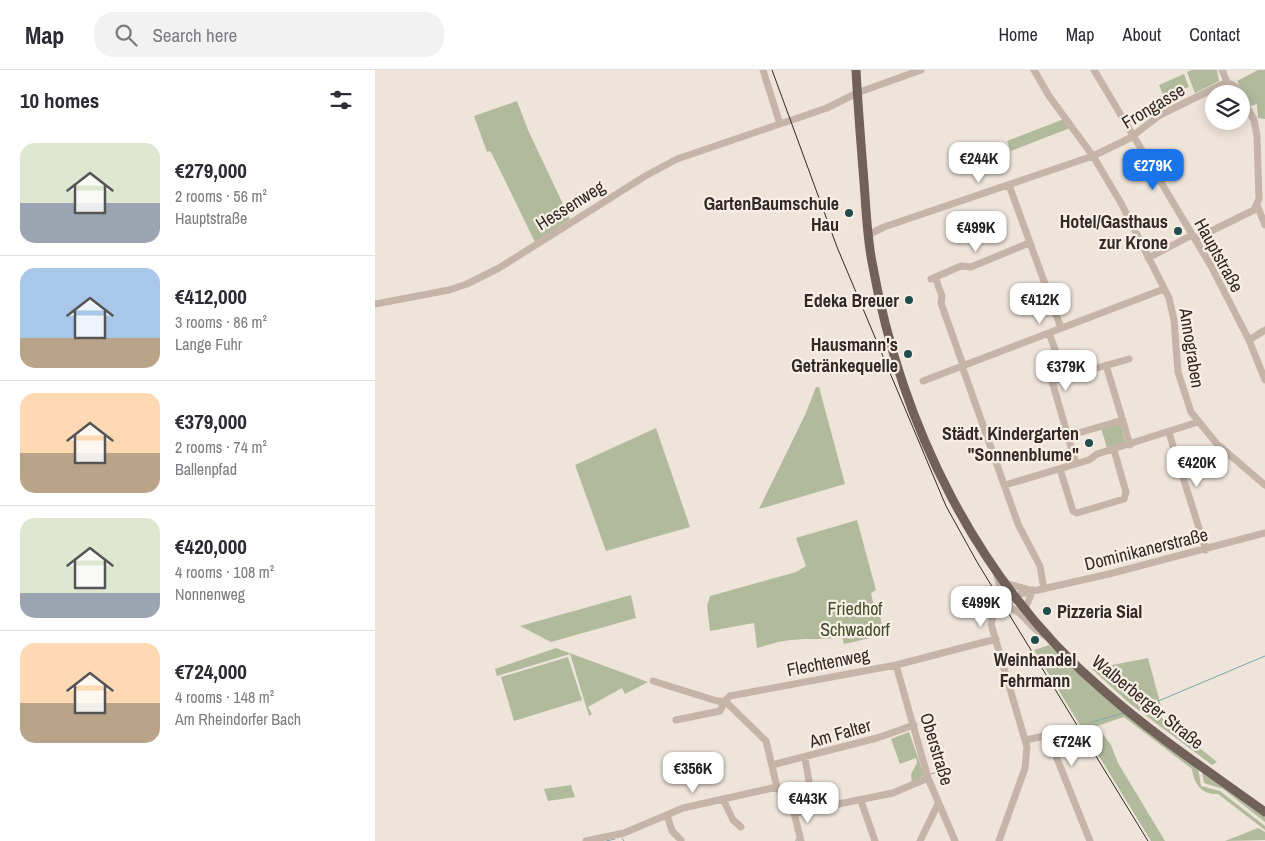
<!DOCTYPE html>
<meta charset="utf-8">
<style>
body{margin:0;font-family:"Archivo Narrow",sans-serif;background:#f2f2f3;color:#2b2b33;height:100vh;display:flex;flex-direction:column;font-size:19px;white-space:nowrap}
*{box-sizing:border-box;margin:0}
p{font-size:16px;color:#7c7c81}
.icon{flex:none;width:28px;height:28px;fill:none;stroke:currentColor;stroke-width:2;stroke-linecap:round;stroke-linejoin:round}
.map{position:relative;flex:1;overflow:hidden}
.details{display:flex;flex-direction:column;background:#fff;width:375px}
.details>*{flex:none}
.fabs{position:absolute;left:830px;top:15px;display:grid;gap:10px}
.fabs a{display:grid;place-items:center;width:45px;height:45px;border-radius:50%;background:#fff;box-shadow:0 2px 12px #0003;font-size:25px}
.price{position:absolute;translate:-50% -42px;padding:0 11px;border-radius:10px;background:#fff;color:#222;font-size:16px;line-height:32px;filter:drop-shadow(0 1px 2px #0008)}
.price::after{content:'';position:absolute;left:50%;top:30px;width:15px;height:11px;margin-left:-8px;background:inherit;clip-path:polygon(0 0,100% 0,50% 100%)}
.price.current{background:#1a73e8;color:#fff}
ul{padding:0;list-style:none}
li{display:flex;align-items:center;gap:15px;height:125px;padding:0 20px}
li+li{border-top:1px solid #e1e1e2}
li span{display:grid;place-items:center;flex:none;width:140px;height:100px;border-radius:15px;color:#555}
li>.icon{margin-inline-start:auto}
span .icon{width:60px;height:60px;fill:#fffc;stroke-width:1}
li b{font-size:21px}
h2{display:flex;justify-content:space-between;align-items:center;height:60px;padding:0 20px;font-size:21px}
header{display:flex;align-items:center;gap:30px;box-sizing:border-box;height:70px;padding:0 25px;background:#fff;border-bottom:1px solid #e1e1e2}
header strong{font-size:24px}
nav{display:flex;gap:28px;margin-inline-start:auto;font-size:18px}
.search{width:350px;height:45px;background:#f2f2f3;display:flex;align-items:center;gap:12px;box-sizing:border-box;padding:0 18px;border-radius:20px;color:#7c7c81;font-size:19px}
main{display:flex;flex:1;min-height:0}
.map>svg:first-child{display:block}
.green{fill:#b1bb9c}
.lines{fill:none;stroke-linecap:round;stroke-linejoin:round}
.stream{stroke:#7ca7a8;stroke-width:1}
.minor{stroke:#c5b4a7;stroke-width:7}
.major{stroke:#726159;stroke-width:9}
.tram{stroke:#322a27;stroke-width:1}
.poi-dot{fill:#214d4f;stroke:#f7eee5;stroke-width:2}
.labels{text-anchor:middle;dominant-baseline:central;stroke-width:4.5;stroke-linejoin:round;paint-order:stroke}
.street-label{font-size:18px;fill:#322a27;stroke:#f7eee5}
.poi-label{font-size:18px;font-weight:bold;fill:#322a27;stroke:#f7eee5;text-anchor:end}
.park-label{font-size:18px;fill:#434e2d;stroke:#f7eee5}
</style>
<header>
<strong>Map</strong>
<div class="search"><svg class="icon" aria-label="search" viewBox="0 0 24 24"><circle cx="10" cy="10" r="6"/><path d="M15 15l6 6"/></svg>Search here</div>
<nav><a>Home</a><a>Map</a><a>About</a><a>Contact</a></nav>
</header>
<main>
<section class="details">
<h2>10 homes<svg class="icon" aria-label="filters" viewBox="0 0 24 24"><path d="M4 7h16M4 17h16"/><circle cx="9" cy="7" r="2"/><circle cx="15" cy="17" r="2"/></svg></h2>
<ul>
<li><span style="background:linear-gradient(#dfe7d0 60%,#9aa5b1 0)"><svg class="icon" aria-label="home" viewBox="0 0 24 24"><path d="M3 11l9-7 9 7M6 9v11h12V9"/></svg></span><div><b>€279,000</b><p>2 rooms · 56 m²</p><p>Hauptstraße</p></div></li>
<li><span style="background:linear-gradient(#a9c7e8 70%,#b9a48a 0)"><svg class="icon" aria-label="home" viewBox="0 0 24 24"><path d="M3 11l9-7 9 7M6 9v11h12V9"/></svg></span><div><b>€412,000</b><p>3 rooms · 86 m²</p><p>Lange Fuhr</p></div></li>
<li><span style="background:linear-gradient(#ffd9b3 60%,#b9a48a 0)"><svg class="icon" aria-label="home" viewBox="0 0 24 24"><path d="M3 11l9-7 9 7M6 9v11h12V9"/></svg></span><div><b>€379,000</b><p>2 rooms · 74 m²</p><p>Ballenpfad</p></div></li>
<li><span style="background:linear-gradient(#dfe7d0 75%,#9aa5b1 0)"><svg class="icon" aria-label="home" viewBox="0 0 24 24"><path d="M3 11l9-7 9 7M6 9v11h12V9"/></svg></span><div><b>€420,000</b><p>4 rooms · 108 m²</p><p>Nonnenweg</p></div></li>
<li><span style="background:linear-gradient(#ffd9b3 60%,#b9a48a 0)"><svg class="icon" aria-label="home" viewBox="0 0 24 24"><path d="M3 11l9-7 9 7M6 9v11h12V9"/></svg></span><div><b>€724,000</b><p>4 rooms · 148 m²</p><p>Am Rheindorfer Bach</p></div></li>
</ul>
</section>
<div class="map">
<svg width="890" height="771" viewBox="0 0 890 771">
<rect width="100%" height="100%" fill="#eee4da"/>
<path class="green" d="M817,0H842L844,11L820,23L812,2Z
M883,0H890V49L883,48L882,34L875,36L862,11Z
M809,4L814,17L789,27L784,15Z
M142,31L153,60L195,149L160,172L117,84L115,81L112,82L99,46Z
M689,49L695,58L636,81L632,71Z
M441,317H444L470,414L384,439L430,345Z
M745,352L750,372L732,378L726,358Z
M281,358L315,457L231,481L200,395Z
M482,450L501,520L496,523L500,541H504L509,565L469,574L467,567C450,570 434,568 416,570C405,571 393,575 382,578L379,553L335,561L332,536L335,526L421,502L431,496L421,468Z
M256,525L261,548L176,572L145,556Z
M674,575L731,626L823,698L826,716L845,721L890,756V760L843,724C827,725 819,714 817,699L749,647L722,656L736,675L743,693L790,771H776L659,580Z
M181,578L273,612L250,624L247,618L213,637L217,644L214,646L195,584L122,606L120,599Z
M193,587L207,630L139,651L126,607Z
M773,588L786,636V647L842,692L837,695L754,633L717,599Z
M534,662L549,705L537,713L536,704L542,693L541,688L525,694L516,669Z
M827,702L850,716L890,747V752L848,719L829,713Z
M196,715L200,727L173,731L169,719Z
M883,758L890,762V770L850,771Z"/>
<g class="lines">
<path class="stream" d="M781,632L890,586
M717,652L749,643
M677,665L696,659
M556,704L576,697
M247,768L249,771
M421,769V771
M231,771L240,769"/>
<path class="minor" d="M388,0L405,54
M659,0L674,26L718,86L746,133L794,228L799,250L803,302L816,342L842,374L890,415
M719,0L836,196L874,270L890,310
M847,0L852,12
M852,12L861,17L865,24
M634,115L686,258
M882,135L890,155
M493,165L509,157L718,86L755,68L785,45L852,12
M820,169L879,140L884,129L882,66L879,50L866,26
M773,188L817,165
M560,207L567,226L566,233L588,295
M556,209L586,196L596,197L654,173
M0,234L74,220L92,214L124,198L272,105L302,89L452,38L482,23L546,0
M674,263L690,307L677,311L701,394
M874,270L890,260
M731,295L755,375
M587,296L643,454L665,496L669,519
M690,307L754,289
M548,311L789,219
M794,363L831,480
M693,366L748,350
M685,399L698,441L702,443L749,429L751,422L739,380
M630,415L714,390L722,384L823,352
M621,503L626,519L623,539
M630,513L655,520
M628,535C651,541 653,559 673,567
M650,539L658,520
M521,595L553,708L580,771
M278,611L342,631H350L391,671L402,717L419,743L426,771
M301,650L345,641L350,631L355,626L521,595L621,569
M651,670L669,666L675,671L715,771
M430,688L439,740
M397,695L502,668L539,655
M348,729L358,750L366,757
M486,731L500,771
M419,743L518,723L553,708
M292,745L297,761L306,770
M211,771L249,763L308,738L402,717
M545,771L563,734
M624,771L650,698L652,677L616,554L619,543L645,524L734,504L890,463"/>
<path class="major" d="M481,0C483,37 486,75 489,112C491,139 492,166 497,192C526,355 602,512 729,621C779,665 836,703 890,742"/>
<path class="tram" d="M397,0L462,177L571,436L602,492L773,771"/>
</g>
<g class="poi-dot">
<circle cx="474" cy="143" r="5"/>
<circle cx="803" cy="161" r="5"/>
<circle cx="534" cy="230" r="5"/>
<circle cx="533" cy="284" r="5"/>
<circle cx="714" cy="373" r="5"/>
<circle cx="672" cy="541" r="5"/>
<circle cx="660" cy="570" r="5"/>
</g>
<g class="labels">
<g class="street-label">
<text transform="translate(778 36) rotate(-31)">Frongasse</text>
<text transform="translate(195 135) rotate(-32)">Hessenweg</text>
<text transform="translate(844 185) rotate(61)">Hauptstraße</text>
<text transform="translate(817 278) rotate(81)">Annograben</text>
<text transform="translate(771 479) rotate(-14)">Dominikanerstraße</text>
<text transform="translate(453 592) rotate(-11)">Flechtenweg</text>
<text transform="translate(773 632) rotate(39)">Walberberger Straße</text>
<text transform="translate(465 663) rotate(-16)">Am Falter</text>
<text transform="translate(562 679) rotate(73)">Oberstraße</text>
</g>
<g class="poi-label">
<text x="464" y="133">GartenBaumschule<tspan x="464" dy="21">Hau</tspan></text>
<text x="793" y="151">Hotel/Gasthaus<tspan x="793" dy="21">zur Krone</tspan></text>
<text x="524" y="230">Edeka Breuer</text>
<text x="523" y="274">Hausmann's<tspan x="523" dy="21">Getränkequelle</tspan></text>
<text x="704" y="363">Städt. Kindergarten<tspan x="704" dy="21">"Sonnenblume"</tspan></text>
<text x="682" y="541" text-anchor="start">Pizzeria Sial</text>
<text x="660" y="589" text-anchor="middle">Weinhandel<tspan x="660" dy="21">Fehrmann</tspan></text>
</g>
<g class="park-label">
<text x="480" y="538">Friedhof<tspan x="480" dy="21">Schwadorf</tspan></text>
</g>
</g>
</svg>
<div class="fabs">
<a><svg class="icon" aria-label="layers" viewBox="0 0 24 24"><path d="M12 4l9 5-9 5-9-5zM3 14l9 5 9-5"/></svg></a>
</div>
<b class="price" style="left:604px;top:114px">€244K</b>
<b class="price current" style="left:778px;top:121px">€279K</b>
<b class="price" style="left:601px;top:183px">€499K</b>
<b class="price" style="left:665px;top:255px">€412K</b>
<b class="price" style="left:691px;top:322px">€379K</b>
<b class="price" style="left:822px;top:418px">€420K</b>
<b class="price" style="left:606px;top:558px">€499K</b>
<b class="price" style="left:697px;top:697px">€724K</b>
<b class="price" style="left:318px;top:724px">€356K</b>
<b class="price" style="left:433px;top:754px">€443K</b>
</div>
</main>
